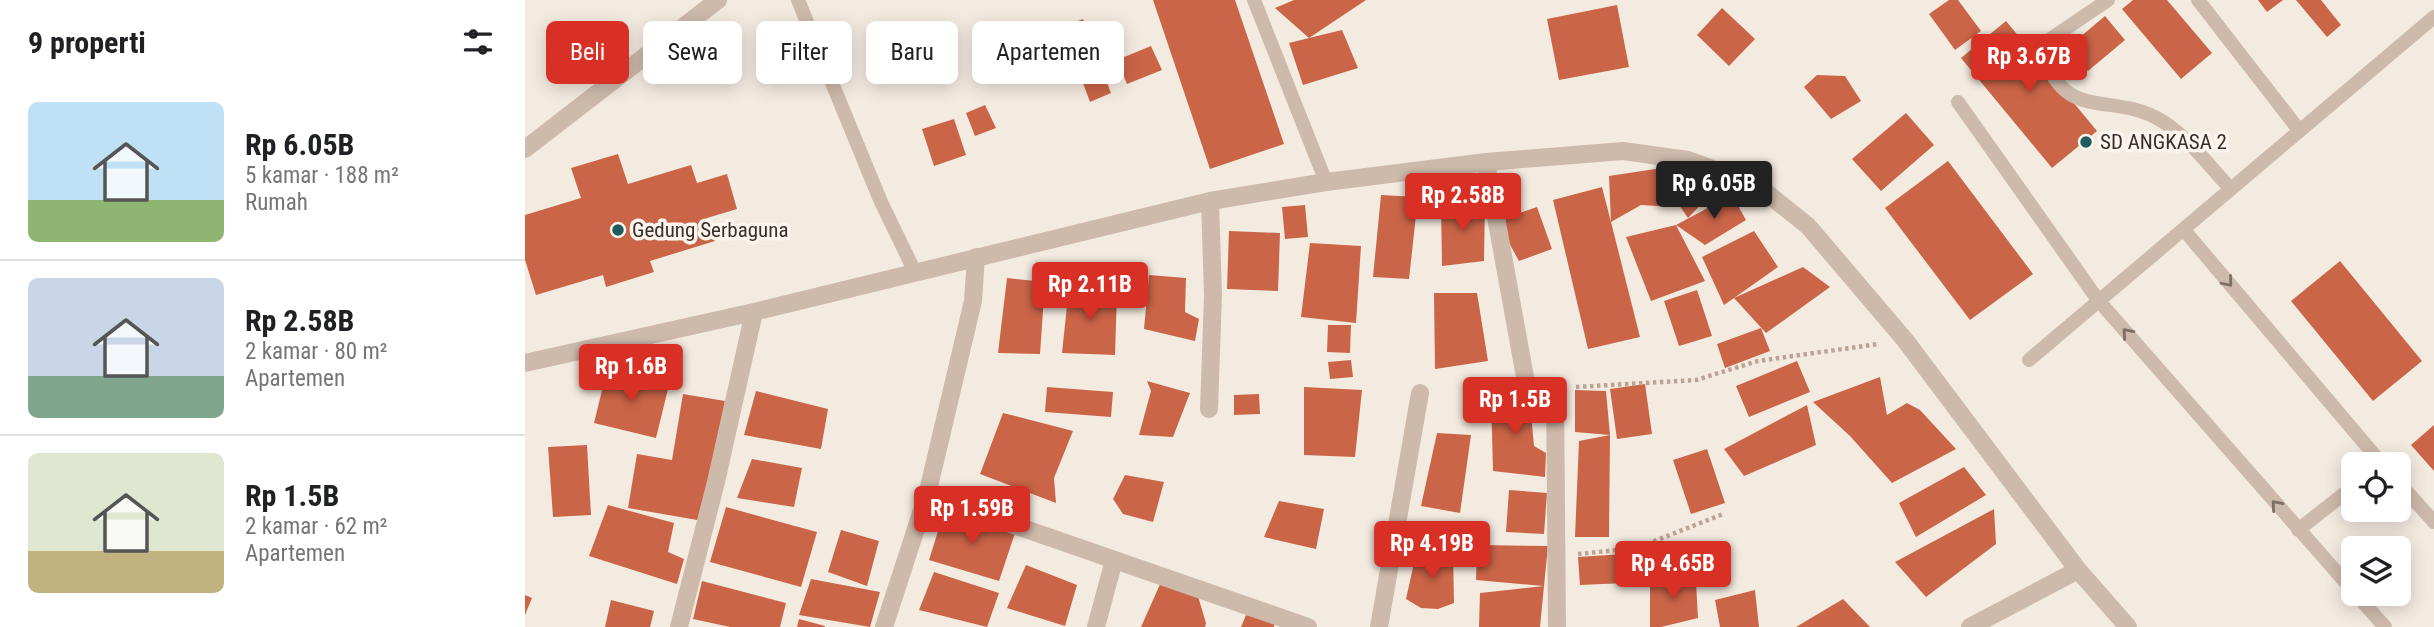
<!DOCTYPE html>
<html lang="id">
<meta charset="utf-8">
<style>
body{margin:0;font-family:"Roboto Condensed",sans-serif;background:#f2f2f2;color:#202124;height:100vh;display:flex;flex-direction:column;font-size:26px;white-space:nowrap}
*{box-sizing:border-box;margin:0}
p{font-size:23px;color:#757577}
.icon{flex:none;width:38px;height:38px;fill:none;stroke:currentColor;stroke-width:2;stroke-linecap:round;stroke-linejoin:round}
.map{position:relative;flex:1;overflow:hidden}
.panel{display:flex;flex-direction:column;background:#fff;width:525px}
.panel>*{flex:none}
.hud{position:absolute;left:21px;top:21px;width:665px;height:63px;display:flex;gap:14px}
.buttons{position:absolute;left:1816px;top:452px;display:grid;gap:14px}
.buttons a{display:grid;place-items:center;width:70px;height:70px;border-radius:10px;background:#fff;box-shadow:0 4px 18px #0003;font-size:35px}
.price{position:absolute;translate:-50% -60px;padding:0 16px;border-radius:7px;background:#d93025;color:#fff;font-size:23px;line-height:46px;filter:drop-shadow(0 2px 4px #0008)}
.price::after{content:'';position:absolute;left:50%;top:42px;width:21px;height:16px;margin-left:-10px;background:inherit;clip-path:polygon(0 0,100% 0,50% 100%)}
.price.on{background:#222;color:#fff}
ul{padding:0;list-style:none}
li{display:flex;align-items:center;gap:21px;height:175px;padding:0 28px}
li+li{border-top:2px solid #e0e0e0}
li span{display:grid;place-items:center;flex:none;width:196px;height:140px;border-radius:10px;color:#555}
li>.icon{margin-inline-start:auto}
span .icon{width:84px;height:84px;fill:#fffc;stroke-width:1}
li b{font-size:30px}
h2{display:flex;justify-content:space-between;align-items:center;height:84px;padding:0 28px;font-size:30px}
.chip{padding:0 24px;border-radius:10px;background:#fff;box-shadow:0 4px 18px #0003;font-size:24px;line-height:63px}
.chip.on{background:#d93025;color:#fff}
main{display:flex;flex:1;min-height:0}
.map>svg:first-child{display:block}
.building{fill:#cb6548}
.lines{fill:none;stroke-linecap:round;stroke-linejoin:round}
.path{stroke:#baa495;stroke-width:4.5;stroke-dasharray:3.5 3.5;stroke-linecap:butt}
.service{stroke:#cebaab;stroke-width:14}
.minor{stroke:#cebaab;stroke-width:18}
.oneway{stroke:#7d6e65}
.poi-dot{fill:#1e5c5f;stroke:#fbf5ee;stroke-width:2.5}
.labels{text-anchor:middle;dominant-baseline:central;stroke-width:7;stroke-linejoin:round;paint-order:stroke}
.poi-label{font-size:21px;fill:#3b2f2b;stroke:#fbf5ee;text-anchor:start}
</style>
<main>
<section class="panel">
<h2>9 properti<svg class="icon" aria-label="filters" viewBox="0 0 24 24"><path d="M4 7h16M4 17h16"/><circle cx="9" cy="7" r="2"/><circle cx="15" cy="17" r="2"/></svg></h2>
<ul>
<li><span style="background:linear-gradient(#bfe0f5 70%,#8fb573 0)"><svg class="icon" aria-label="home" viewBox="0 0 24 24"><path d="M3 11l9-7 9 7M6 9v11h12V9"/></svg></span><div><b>Rp 6.05B</b><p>5 kamar · 188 m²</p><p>Rumah</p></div></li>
<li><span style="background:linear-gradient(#c9d6e8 70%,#7fa58c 0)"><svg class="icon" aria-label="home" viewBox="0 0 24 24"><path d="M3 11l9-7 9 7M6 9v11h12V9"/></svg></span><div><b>Rp 2.58B</b><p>2 kamar · 80 m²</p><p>Apartemen</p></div></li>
<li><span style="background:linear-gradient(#dfe7d0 70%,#c2b280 0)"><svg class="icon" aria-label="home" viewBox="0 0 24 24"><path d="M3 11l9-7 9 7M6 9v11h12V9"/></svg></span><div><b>Rp 1.5B</b><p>2 kamar · 62 m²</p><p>Apartemen</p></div></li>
</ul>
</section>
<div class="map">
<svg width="1909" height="627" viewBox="0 0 1909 627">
<rect width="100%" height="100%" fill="#f4ebe0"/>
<path class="building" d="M628,0H710L759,144L685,169Z
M769,0H841L784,38L817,30L833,68L778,85L764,43L784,38L750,8Z
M1424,0H1433L1456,31L1430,50L1404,14Z
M1608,0H1642L1687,53L1656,79L1597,9Z
M1733,0H1758L1742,12Z
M1771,0H1796L1816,25L1802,37Z
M1092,5L1104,67L1034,80L1022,19Z
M1197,8L1230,39L1204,66L1172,35Z
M1580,16L1600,40L1563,71L1542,48Z
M558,19L586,93L565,102L537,27Z
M1481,21L1572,131L1527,168L1436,58Z
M626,46L637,70L602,84L592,60Z
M1292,75L1320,76L1336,101L1306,119L1279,87Z
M460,105L471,128L450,136L441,113Z
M1381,113L1409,145L1356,191L1327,159Z
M429,119L441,155L409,166L397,129Z
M93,154L103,184L166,165L172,183L202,174L212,209L182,218L190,241L125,261L129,272L81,287L78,275L11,295L0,260V215L56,198L46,168Z
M1423,161L1508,274L1445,320L1360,208Z
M1137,168L1143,189L1183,169L1198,181L1163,218L1143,189L1147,207L1116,205L1086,222L1115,337L1063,349L1028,200L1077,187L1086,222L1084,176Z
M856,195L893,197L884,279L848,277Z
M1207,195L1221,220L1180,245L1151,225Z
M960,201L959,261L917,266L916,205Z
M780,205L783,237L760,239L757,207Z
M1012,207L1027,249L994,261L972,221Z
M1151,225L1180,281L1126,301L1101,237Z
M704,231L755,233L753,291L702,289Z
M1229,231L1253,267L1209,298L1278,267L1305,287L1241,333L1209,298L1199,305L1177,257Z
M785,243L836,246L831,323L776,317Z
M1815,261L1897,361L1848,401L1766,301Z
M624,275L661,278L660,312L674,319L670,341L619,329Z
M482,278L520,282L515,354L473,353Z
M544,287L592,293L590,355L537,353Z
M1172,290L1187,336L1154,346L1139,301Z
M909,293H952L963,361L910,369Z
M803,325H826L825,353L802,352Z
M1236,328L1245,351L1200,368L1192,344Z
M826,360L828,377L805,379L803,362Z
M1272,361L1285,392L1224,417L1211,386Z
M82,370L144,385L131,438L69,423Z
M1355,377L1362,415L1382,403L1395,410L1431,449L1367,483L1325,436L1288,402Z
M622,381L665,393L648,437L614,435L626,391Z
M1120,384L1127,434L1092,439L1085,389Z
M522,387L588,392L586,417L520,412Z
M779,387L837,390L830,457L779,455Z
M1050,390L1081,391L1085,435L1050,432Z
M231,391L303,409L296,449L219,435Z
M1004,392L1009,446L1021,453L1020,477L968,471L966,396Z
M158,394L200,401L178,521L103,508L112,454L147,460Z
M734,394L735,414L709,415V395Z
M1282,405L1291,445L1219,476L1199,449Z
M478,413L548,431L529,478L531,503L455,474Z
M1909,425V471L1886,445Z
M912,433L946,435L935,513L896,506Z
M1085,435L1084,537H1050L1054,441Z
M62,445L66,515L28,517L23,447Z
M1182,449L1200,503L1166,514L1148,460Z
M227,459L277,468L269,507L212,498Z
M1439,467L1461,495L1391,537L1374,503Z
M600,475L639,482L628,522L598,514L588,499Z
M984,490L1022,493L1019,534L981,532Z
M754,501L799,509L791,549L739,537Z
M83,505L149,523L143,552L159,559L152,584L64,556Z
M201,507L292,532L276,587L185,562Z
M1469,509L1471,544L1401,597L1370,562Z
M419,512L490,533L474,581L404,560Z
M316,530L354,541L342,586L303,572Z
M1155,541L1160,564L1139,575L1131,552Z
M952,545L1023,546L1019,586L1015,627H954L955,593L1019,586L951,580Z
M928,553L929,603L913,609L896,608L881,599L891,554Z
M1099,554L1101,583L1055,585L1053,557Z
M501,565L552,585L540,626L482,608Z
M409,572L474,593L462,627L394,610Z
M1139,575L1171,582L1173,618L1136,627H1125V585Z
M286,579L355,592L345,627L274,615Z
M177,581L261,603L255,627H205L168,619Z
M636,582L672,593L681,623L680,627H616Z
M1230,590L1234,627H1195L1190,600Z
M0,595L7,598L0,615Z
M1318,599L1345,627H1271Z
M86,600L129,611L125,627H80Z
M721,615L750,622L749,627H716Z
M274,619L300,626V627H272Z"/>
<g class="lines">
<path class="path" d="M1051,387L1171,380L1233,361L1353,344
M1053,554L1112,548L1198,514"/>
<path class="service" d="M273,0L356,202L390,272
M729,0L801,182
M1583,0L1524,40L1518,51C1539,125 1587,90 1637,121C1664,138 1684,166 1706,189
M1673,0L1774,130
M1433,102L1573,300L1829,592
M1659,230L1857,464
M1504,360L1909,17
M1874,483L1909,522
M1773,530L1829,486
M1830,593L1860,627"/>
<path class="minor" d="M0,149L193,0
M961,162L1002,388L1030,389L1032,627
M0,363L229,312L685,201L801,182L961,162L1098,151L1163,160L1233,186L1283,226L1380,340L1553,570L1603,627
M684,409L688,295L685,201
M402,495L783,627
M154,627L191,482L229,312
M359,627L402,495L448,301L451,257
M571,627L589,560
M854,627L895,393
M1445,627L1553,570"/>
</g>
<defs><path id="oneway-chevron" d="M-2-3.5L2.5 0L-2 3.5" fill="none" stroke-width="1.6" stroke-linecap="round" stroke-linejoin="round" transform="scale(1.75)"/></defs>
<g class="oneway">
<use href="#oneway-chevron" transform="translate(1703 282) rotate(50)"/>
<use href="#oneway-chevron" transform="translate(1602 333) rotate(-131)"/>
<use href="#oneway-chevron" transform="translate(1751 505) rotate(-131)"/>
</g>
<g class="poi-dot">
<circle cx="1561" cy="142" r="7"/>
<circle cx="93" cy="230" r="7"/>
</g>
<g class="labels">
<g class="poi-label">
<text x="1575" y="142">SD ANGKASA 2</text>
<text x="107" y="230">Gedung Serbaguna</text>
</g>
</g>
</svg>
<div class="buttons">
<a><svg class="icon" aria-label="locate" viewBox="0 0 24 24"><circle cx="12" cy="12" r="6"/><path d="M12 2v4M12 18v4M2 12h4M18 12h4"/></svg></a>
<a><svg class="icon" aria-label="layers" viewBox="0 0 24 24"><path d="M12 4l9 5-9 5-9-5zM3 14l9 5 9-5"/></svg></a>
</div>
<b class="price" style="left:1504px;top:94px">Rp 3.67B</b>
<b class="price on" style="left:1189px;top:221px">Rp 6.05B</b>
<b class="price" style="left:938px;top:233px">Rp 2.58B</b>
<b class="price" style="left:565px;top:322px">Rp 2.11B</b>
<b class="price" style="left:106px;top:404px">Rp 1.6B</b>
<b class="price" style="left:990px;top:437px">Rp 1.5B</b>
<b class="price" style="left:447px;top:546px">Rp 1.59B</b>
<b class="price" style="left:907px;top:581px">Rp 4.19B</b>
<b class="price" style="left:1148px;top:601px">Rp 4.65B</b>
<div class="hud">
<a class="chip on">Beli</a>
<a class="chip">Sewa</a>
<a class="chip">Filter</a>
<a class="chip">Baru</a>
<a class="chip">Apartemen</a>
</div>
</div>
</main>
